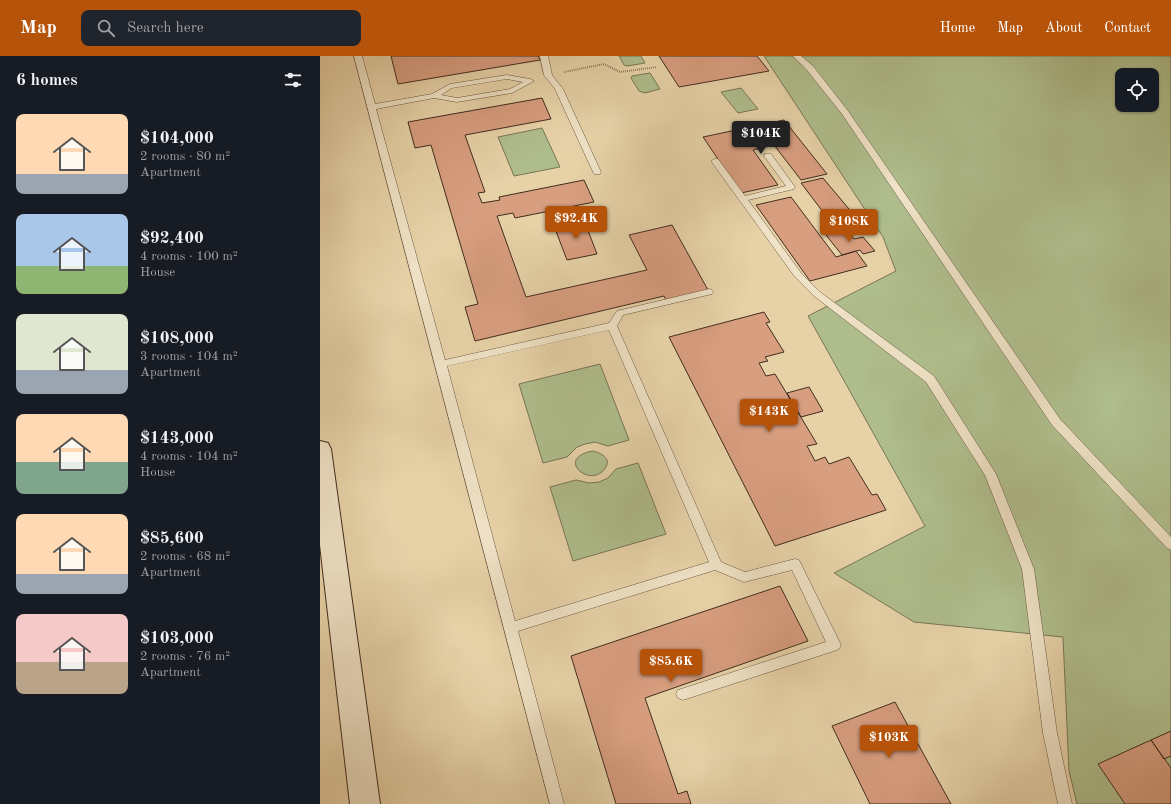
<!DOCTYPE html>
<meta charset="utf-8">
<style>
body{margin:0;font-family:"Old Standard TT",serif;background:#20242c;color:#f1f3f6;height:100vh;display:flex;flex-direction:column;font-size:15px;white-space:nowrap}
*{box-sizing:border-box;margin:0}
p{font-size:13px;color:#9ea1a6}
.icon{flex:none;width:22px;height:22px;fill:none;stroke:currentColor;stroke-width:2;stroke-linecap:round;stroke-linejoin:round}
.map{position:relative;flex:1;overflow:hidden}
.details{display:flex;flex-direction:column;background:#171b24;width:320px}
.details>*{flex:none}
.tools{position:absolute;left:795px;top:12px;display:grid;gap:8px}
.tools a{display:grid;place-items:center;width:44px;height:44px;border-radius:8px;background:#171b24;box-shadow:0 1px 3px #0004;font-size:20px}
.price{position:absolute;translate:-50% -34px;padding:0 9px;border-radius:4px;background:#b45309;color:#fff;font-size:13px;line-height:26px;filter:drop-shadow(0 1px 2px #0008)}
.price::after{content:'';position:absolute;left:50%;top:24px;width:12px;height:9px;margin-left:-6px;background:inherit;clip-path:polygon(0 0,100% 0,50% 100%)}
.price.on{background:#222;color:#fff}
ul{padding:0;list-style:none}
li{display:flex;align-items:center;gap:12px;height:100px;padding:0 16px}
li span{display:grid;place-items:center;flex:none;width:112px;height:80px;border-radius:8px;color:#555}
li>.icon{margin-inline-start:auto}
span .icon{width:48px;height:48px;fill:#fffc;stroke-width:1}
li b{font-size:17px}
h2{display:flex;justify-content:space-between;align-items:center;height:48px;padding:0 16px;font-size:17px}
header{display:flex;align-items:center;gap:24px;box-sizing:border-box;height:56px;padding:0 20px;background:#b45309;color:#fff}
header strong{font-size:19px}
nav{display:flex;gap:22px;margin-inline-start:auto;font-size:14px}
.search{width:280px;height:36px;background:#20242c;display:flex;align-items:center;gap:10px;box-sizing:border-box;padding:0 14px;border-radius:8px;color:#9ea1a6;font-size:15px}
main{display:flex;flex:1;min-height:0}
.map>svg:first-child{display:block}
.green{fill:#afbd8c;stroke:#787555;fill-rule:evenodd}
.building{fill:#d89e80;stroke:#412d1e}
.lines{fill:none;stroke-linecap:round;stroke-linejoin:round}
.service-casing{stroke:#6a5640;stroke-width:1}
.secondary-casing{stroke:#412d1e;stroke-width:2}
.path{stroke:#412d1e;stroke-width:2;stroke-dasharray:0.5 1.5;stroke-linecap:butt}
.service{fill:#efe2c6;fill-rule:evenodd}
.secondary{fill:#efe2c6;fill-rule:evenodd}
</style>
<header>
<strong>Map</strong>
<div class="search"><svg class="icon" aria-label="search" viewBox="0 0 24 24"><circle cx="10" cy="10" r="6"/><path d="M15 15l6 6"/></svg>Search here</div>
<nav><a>Home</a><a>Map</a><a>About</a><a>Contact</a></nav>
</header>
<main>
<section class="details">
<h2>6 homes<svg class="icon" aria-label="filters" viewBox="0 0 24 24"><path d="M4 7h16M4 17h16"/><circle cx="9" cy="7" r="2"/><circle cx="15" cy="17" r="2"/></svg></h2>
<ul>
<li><span style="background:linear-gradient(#ffd9b3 75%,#9aa5b1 0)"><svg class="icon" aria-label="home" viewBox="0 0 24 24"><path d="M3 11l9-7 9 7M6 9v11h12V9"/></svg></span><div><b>$104,000</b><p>2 rooms · 80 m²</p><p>Apartment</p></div></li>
<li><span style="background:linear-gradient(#a9c7e8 65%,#8fb573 0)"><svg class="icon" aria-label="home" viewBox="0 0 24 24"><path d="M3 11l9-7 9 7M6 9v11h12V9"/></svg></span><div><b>$92,400</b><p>4 rooms · 100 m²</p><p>House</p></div></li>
<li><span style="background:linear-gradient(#dfe7d0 70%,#9aa5b1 0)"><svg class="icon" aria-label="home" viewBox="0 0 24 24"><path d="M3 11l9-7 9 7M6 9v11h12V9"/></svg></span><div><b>$108,000</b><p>3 rooms · 104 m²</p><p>Apartment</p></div></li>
<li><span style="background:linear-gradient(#ffd9b3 60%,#7fa58c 0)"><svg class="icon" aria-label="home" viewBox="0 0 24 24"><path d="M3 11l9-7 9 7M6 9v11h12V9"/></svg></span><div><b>$143,000</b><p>4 rooms · 104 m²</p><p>House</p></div></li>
<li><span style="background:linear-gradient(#ffd9b3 75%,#9aa5b1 0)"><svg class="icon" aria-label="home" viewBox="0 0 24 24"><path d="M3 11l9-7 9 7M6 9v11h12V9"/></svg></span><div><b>$85,600</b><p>2 rooms · 68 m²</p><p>Apartment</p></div></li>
<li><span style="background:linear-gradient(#f6c9c9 60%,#b9a48a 0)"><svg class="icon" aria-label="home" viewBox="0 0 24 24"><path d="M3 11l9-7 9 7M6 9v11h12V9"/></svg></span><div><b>$103,000</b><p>2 rooms · 76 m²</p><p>Apartment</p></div></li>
</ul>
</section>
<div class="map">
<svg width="851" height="748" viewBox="0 0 851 748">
<rect width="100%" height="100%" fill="#e7d2a8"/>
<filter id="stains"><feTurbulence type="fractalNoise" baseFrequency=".005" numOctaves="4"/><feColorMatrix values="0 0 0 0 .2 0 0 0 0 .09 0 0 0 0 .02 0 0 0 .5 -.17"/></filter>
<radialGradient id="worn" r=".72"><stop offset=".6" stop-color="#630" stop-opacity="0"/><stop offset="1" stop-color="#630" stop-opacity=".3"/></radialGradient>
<path class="green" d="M299,0H321L325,7L307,10L304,9Z
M444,0H851V748H757L749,715L743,581L594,566L514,517L605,470L488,260L576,215L563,181ZM802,19H832V49H802Z
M330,17L340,33L325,37L319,35L311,22L312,20Z
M421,32L438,53L418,57L401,36Z
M222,72L240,111L194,120L178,81Z
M280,308L309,384L288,390L275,386L265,388L257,391L247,401L223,407L199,328Z
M273,395C281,397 291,402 286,411C272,435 233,402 273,395Z
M318,407L346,478L253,505L230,431L256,424L269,427L279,426L288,422L296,413Z"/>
<path class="building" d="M71,0H218L220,4L78,28Z
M339,0H437L449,15L359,31Z
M222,42L231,63L145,79L165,136L158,137L162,147L180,144L179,141L264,124L274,146L195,162L193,157L177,160L206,241L327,214L309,179L352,169L388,234L346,244L344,240L155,285L145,251L158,248L111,89L95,92L88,66Z
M464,64L507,118L481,124L454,89L433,94L458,129L421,137L383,81Z
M503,122L534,159L510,165L481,127Z
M471,141L516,201L536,195L547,210L490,225L436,149Z
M264,164L277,198L247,204L234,170Z
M527,174L534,183L543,181L555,195L543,198L540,194L522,199L506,179Z
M444,256L450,266L446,267L464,296L445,301L448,305L439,307L446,320L455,318L497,388L487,390L495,405L505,401L509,408L529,401L552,439L557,438L566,454L455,490L349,281Z
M489,331L503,355L481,361L467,337Z
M460,530L488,585L325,642L358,738L367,735L371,748H296L251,600Z
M575,646L631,748H550L512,670Z
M851,675V700L844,703L831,684Z
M831,684L851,712V748H805L778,708Z"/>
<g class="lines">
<defs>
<path id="service" d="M34,0H42L55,48L112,38L130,28L187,19L210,23L214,25L192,37L137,46L114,42L56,53L125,304L289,267L297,255L389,233L392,234L394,236L392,238L303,259L297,270L401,506L425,516L475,503L479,504L521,589L519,593L514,595L363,644L358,642L356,638L358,634L506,586L472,514L424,526L395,514L198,575L244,748H230ZM187,23L203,26L190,33L137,42L121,39L132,32ZM289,274L389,506L195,565L127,310Z
M220,0H228L232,19L243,33L281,116L280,118H274L273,116L235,33L224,19Z
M473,0H481L493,10L528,55L740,363L851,481V494L847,492L732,369L522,58L487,14Z
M445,98H451L475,131L474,133L428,144L481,217L500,236L614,320L676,418L714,513L737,677L752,748H738L723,677L702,513L665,419L606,326L494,240L475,221L391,105L395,103H398L425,140L466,130L444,100Z"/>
<path id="secondary" d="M0,385L8,387L11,393L60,748H30L0,489Z"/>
</defs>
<use href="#service" class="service-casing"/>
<use href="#secondary" class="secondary-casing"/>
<path class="path" d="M244,16L284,8L300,16L337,11"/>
<use href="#service" class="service"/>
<use href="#secondary" class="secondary"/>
</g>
<rect width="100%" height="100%" filter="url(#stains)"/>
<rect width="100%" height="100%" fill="url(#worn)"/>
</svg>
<div class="tools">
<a><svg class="icon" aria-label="locate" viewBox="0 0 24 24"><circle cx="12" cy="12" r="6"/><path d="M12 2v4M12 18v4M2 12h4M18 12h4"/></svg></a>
</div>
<b class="price on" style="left:441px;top:99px">$104K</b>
<b class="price" style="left:256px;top:184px">$92.4K</b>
<b class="price" style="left:529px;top:187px">$108K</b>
<b class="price" style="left:449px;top:377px">$143K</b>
<b class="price" style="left:351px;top:627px">$85.6K</b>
<b class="price" style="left:569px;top:703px">$103K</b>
</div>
</main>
